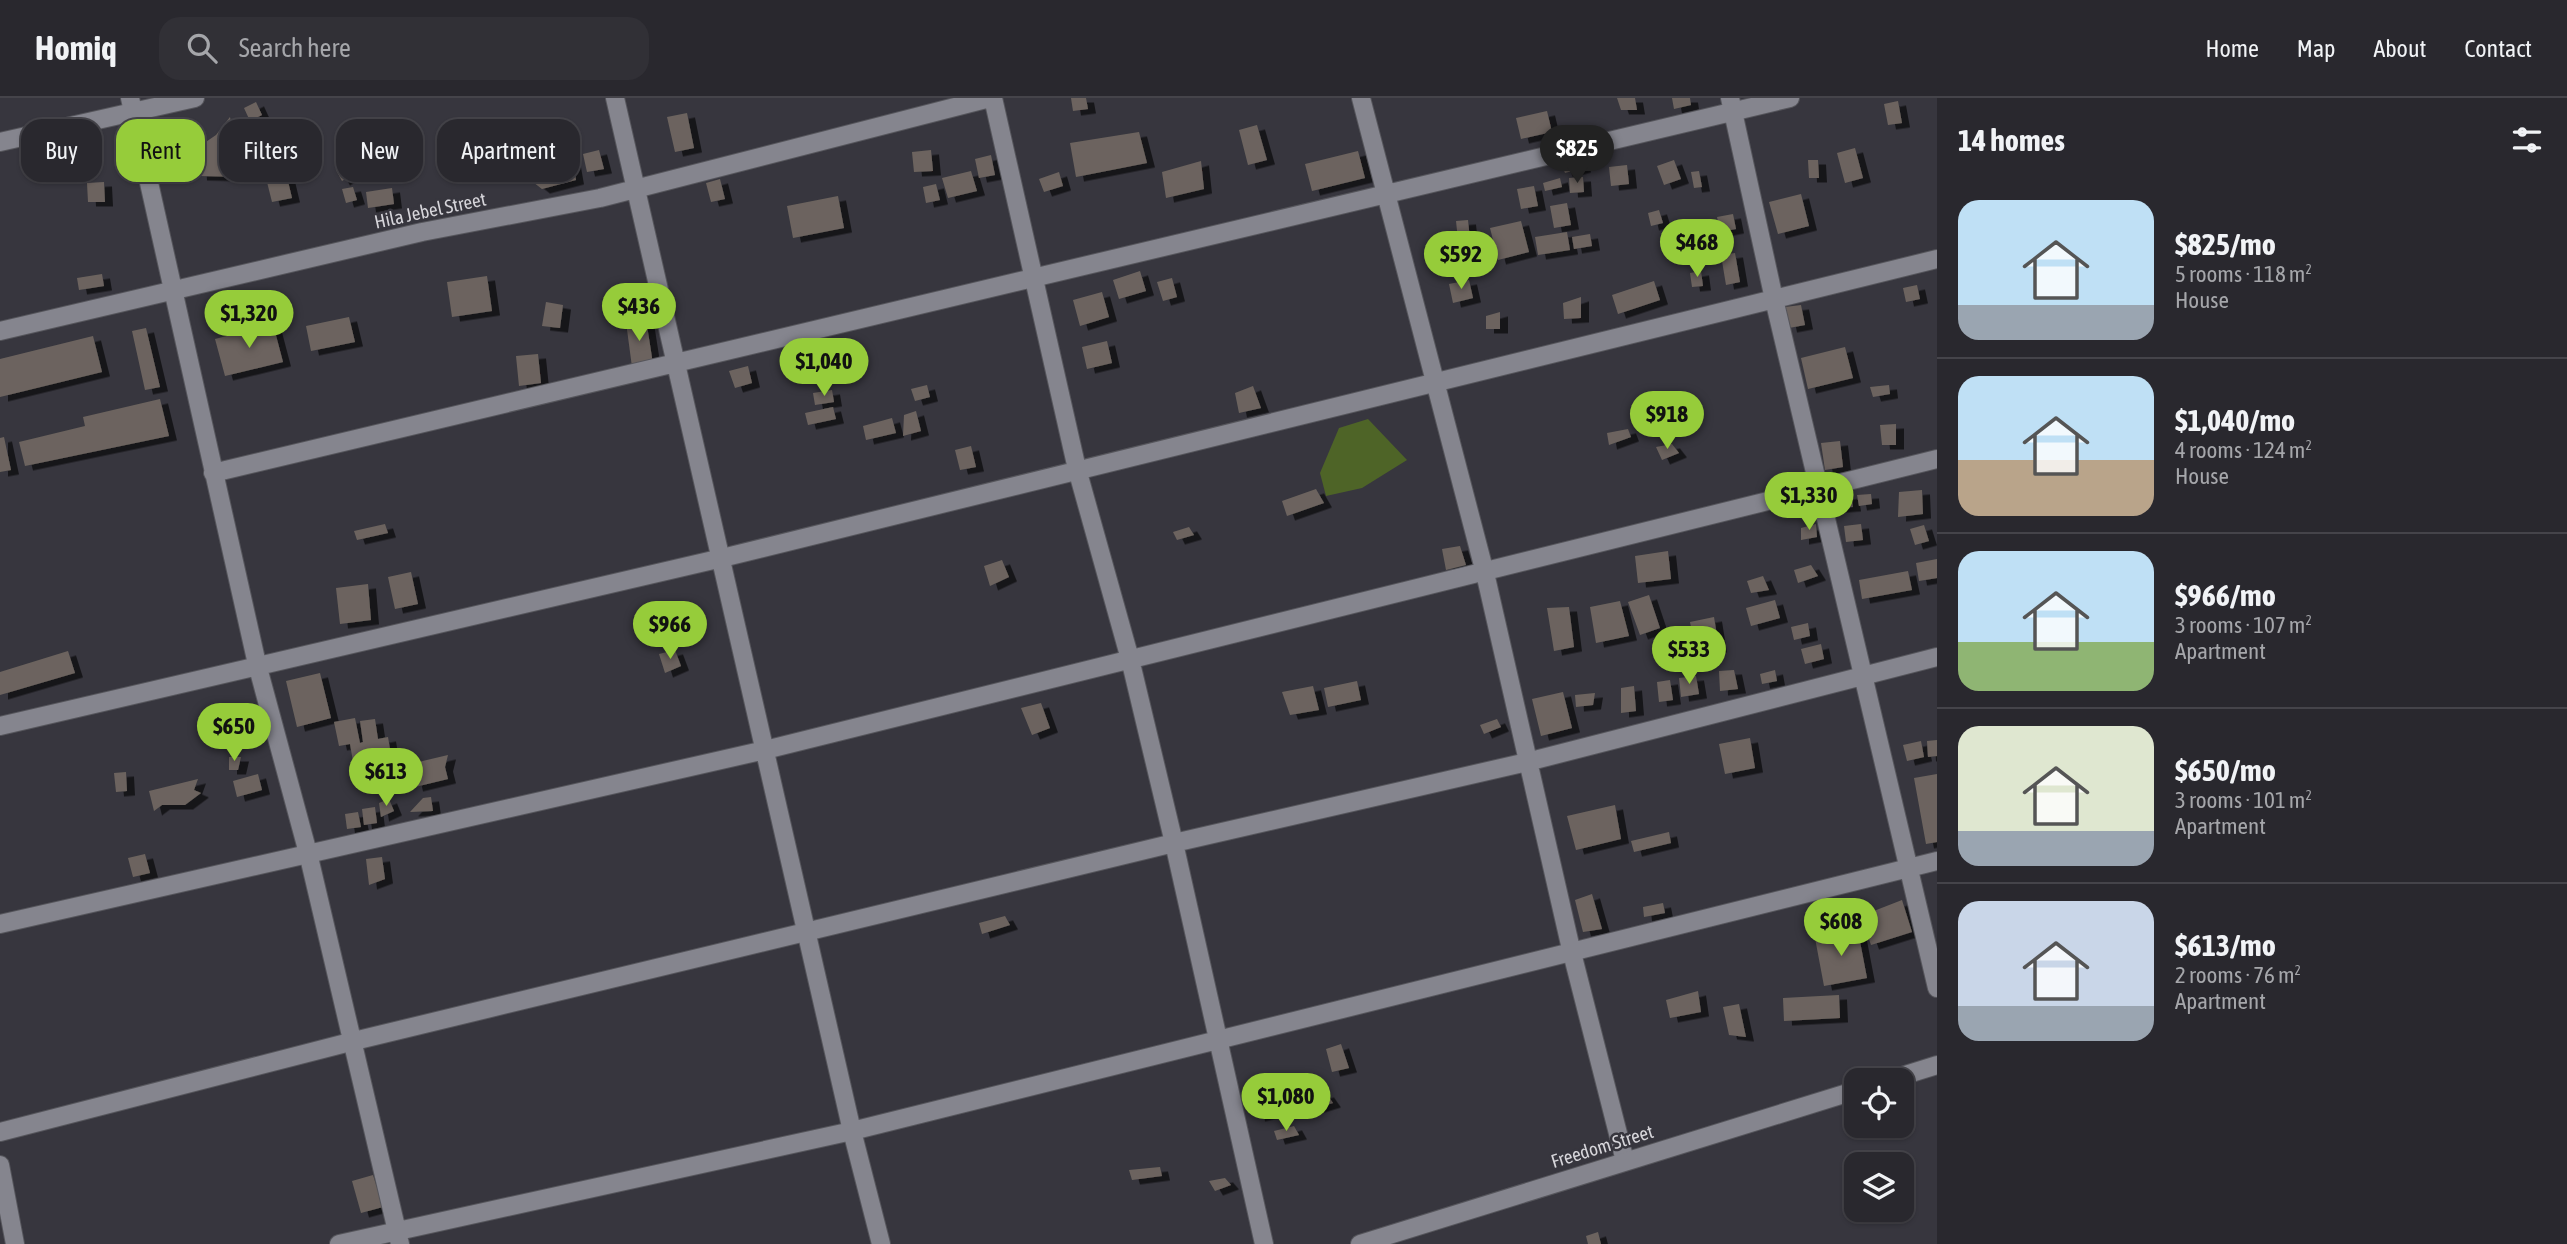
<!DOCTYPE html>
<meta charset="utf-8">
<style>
body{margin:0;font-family:"Asap Condensed",sans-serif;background:#313036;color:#f1f3f6;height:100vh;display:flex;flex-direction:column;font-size:26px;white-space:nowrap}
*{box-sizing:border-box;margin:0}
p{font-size:23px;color:#a5a6aa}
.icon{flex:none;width:38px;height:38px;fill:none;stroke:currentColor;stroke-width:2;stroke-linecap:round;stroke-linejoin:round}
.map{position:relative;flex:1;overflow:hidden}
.panel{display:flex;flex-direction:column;background:#29282e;width:630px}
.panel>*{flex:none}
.top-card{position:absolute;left:21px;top:21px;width:665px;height:63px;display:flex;gap:14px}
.controls{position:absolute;left:1844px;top:970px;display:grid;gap:14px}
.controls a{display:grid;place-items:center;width:70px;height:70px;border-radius:14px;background:#29282e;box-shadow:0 2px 5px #0004,0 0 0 2px #45444a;font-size:35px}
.price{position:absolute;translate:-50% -60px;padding:0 16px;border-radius:24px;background:#96cc3a;color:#111;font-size:23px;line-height:46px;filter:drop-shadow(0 2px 4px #0008)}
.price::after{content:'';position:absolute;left:50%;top:42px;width:21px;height:16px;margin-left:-10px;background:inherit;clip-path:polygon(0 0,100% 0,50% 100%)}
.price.on{background:#222;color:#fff}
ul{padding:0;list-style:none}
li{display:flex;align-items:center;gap:21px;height:175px;padding:0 21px}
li+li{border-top:2px solid #45444a}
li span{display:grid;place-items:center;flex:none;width:196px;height:140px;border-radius:21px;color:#555}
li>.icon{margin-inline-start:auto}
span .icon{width:84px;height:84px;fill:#fffc;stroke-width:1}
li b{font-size:30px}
h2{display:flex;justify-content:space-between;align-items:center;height:84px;padding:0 21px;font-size:30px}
.tag{padding:0 24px;border-radius:21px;background:#29282e;box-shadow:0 2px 5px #0004,0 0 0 2px #45444a;font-size:24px;line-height:63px}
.tag.on{background:#96cc3a;color:#111}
header{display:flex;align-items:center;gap:42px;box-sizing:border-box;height:98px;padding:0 35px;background:#29282e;border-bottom:2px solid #45444a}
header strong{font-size:33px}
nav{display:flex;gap:38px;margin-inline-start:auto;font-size:24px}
.search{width:490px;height:63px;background:#313036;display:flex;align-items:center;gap:18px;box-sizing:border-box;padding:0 24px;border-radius:21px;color:#a5a6aa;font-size:26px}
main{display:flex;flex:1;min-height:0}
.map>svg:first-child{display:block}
.green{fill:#4e6427}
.building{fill:#6c645e;filter:url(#shadow)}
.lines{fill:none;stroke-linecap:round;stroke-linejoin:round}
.street-casing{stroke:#55555b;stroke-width:20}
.secondary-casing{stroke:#55555b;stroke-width:20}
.street{stroke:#85858e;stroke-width:18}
.secondary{stroke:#85858e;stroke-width:18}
.labels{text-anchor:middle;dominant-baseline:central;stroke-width:5;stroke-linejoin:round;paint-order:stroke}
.street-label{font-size:19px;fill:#d6d5da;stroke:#37363e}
</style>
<header>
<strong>Homiq</strong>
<div class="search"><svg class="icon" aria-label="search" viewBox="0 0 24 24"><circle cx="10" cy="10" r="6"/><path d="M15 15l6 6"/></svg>Search here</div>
<nav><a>Home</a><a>Map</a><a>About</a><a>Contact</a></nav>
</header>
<main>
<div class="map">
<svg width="1937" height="1146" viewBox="0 0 1937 1146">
<defs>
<filter id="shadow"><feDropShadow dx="8" dy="4.5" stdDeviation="0" flood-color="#0009"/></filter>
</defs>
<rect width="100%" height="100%" fill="#37363e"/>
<path class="green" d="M1368,321L1407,362L1362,390L1326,398L1320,375L1339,330Z"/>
<path class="building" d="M1071,0H1086L1088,11L1073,13Z
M1617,0H1635L1637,12H1621Z
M1672,0H1690L1691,7L1674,11Z
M1898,3L1902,25L1888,27L1884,6Z
M256,4L262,17L250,23L244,10Z
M1547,13L1552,34L1521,41L1516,20Z
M687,15L694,50L675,54L667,19Z
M230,19L242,79L199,78L197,50L216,37Z
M1257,27L1267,62L1248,67L1239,32Z
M1139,34L1147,65L1076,79L1070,45Z
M1855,50L1863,80L1845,85L1837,55Z
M599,52L604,71L587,74L583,56Z
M931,52L933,73L914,74L912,54Z
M446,53L462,54L461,71L446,70Z
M1358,53L1365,80L1312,93L1305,66Z
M991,57L995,77L979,80L975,61Z
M572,59L576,82L542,91L529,81Z
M1581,62L1583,70L1565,75L1562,67Z
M1674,62L1681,81L1664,87L1657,68Z
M1808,62H1818L1819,80H1809Z
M1201,63L1204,91L1166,100L1162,74Z
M345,66L352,77L342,83L336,72Z
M1627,67L1629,86L1611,88L1609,69Z
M971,73L977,93L948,100L942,80Z
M1699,73L1702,89L1694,90L1691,74Z
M1059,74L1063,88L1044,94L1039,81Z
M287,79L292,100L272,104L267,84Z
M1583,79L1584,94L1570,95L1569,80Z
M1560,80L1562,89L1545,93L1543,85Z
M720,81L725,101L711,104L706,85Z
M104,84L105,104H88L87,85Z
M936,86L940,102L926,105L923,89Z
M1534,88L1538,108L1521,111L1517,91Z
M353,89L357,102L346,105L342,91Z
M392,90L394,106L368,110L366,94Z
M1801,96L1809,128L1778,136L1769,104Z
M838,98L844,130L793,140L787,108Z
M1567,105L1571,127L1554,130L1550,108Z
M1659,112L1663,125L1651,128L1648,115Z
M1733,116L1736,131L1720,134L1717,119Z
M1468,122L1470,141L1458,142L1456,123Z
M1521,123L1529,154L1498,162L1490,130Z
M1567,134L1570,152L1538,157L1535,139Z
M1590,136L1592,148L1574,151L1572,139Z
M1735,155L1740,184L1726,187L1721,157Z
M1140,173L1146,193L1119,201L1113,182Z
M1701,173L1703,188L1692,189L1690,175Z
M102,176L104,188L79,192L77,180Z
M487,178L492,213L452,219L447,184Z
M1172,180L1177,199L1163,203L1157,184Z
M1469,182L1473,200L1453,205L1449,186Z
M1654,183L1660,202L1618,216L1612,197Z
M1917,187L1920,201L1906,204L1903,190Z
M634,189L637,211L618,214L614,192Z
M1102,194L1109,219L1080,228L1073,202Z
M1581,199V220L1564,221L1563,205Z
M546,204L563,207L560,230L542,228Z
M1801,207L1805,227L1789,230L1785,209Z
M1500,214V231H1486V218Z
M349,219L355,244L311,253L306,228Z
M646,221L653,266L632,269L626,224Z
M273,226L283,264L225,278L215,241Z
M146,230L160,289L145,292L132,233Z
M93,238L102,274L0,299V261Z
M1107,243L1112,265L1087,271L1082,249Z
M1845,249L1853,280L1808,291L1801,260Z
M538,256L541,285L519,288L516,258Z
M748,268L752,285L735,290L729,273Z
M927,287L930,299L915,303L911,291Z
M1889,287L1890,296L1873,299L1870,289Z
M1253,288L1261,310L1239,315L1235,295Z
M832,292L834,304L815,307L813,295Z
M160,301L169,338L25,368L19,344L85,328L83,319Z
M833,309L836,321L808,327L805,315Z
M916,313L921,333L903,338L904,317Z
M892,320L896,335L866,342L863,328Z
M1896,326V347H1882L1880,327Z
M1628,331L1631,339L1609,347L1607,335Z
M4,339L11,372L0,374V340Z
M1840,343L1843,369L1825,372L1821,345Z
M1672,346L1679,355L1662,362L1656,349Z
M971,348L976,369L960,372L955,352Z
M1316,391L1324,405L1287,418L1282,403Z
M1922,392L1923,416L1898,419L1899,394Z
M1851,396L1853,409L1838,410V399Z
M1871,396L1872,406L1859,408L1857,397Z
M385,426L388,435L357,442L354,433Z
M1816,426L1817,439L1801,442V430Z
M1861,426L1863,442L1846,444L1844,428Z
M1924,427L1929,443L1915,447L1910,431Z
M1189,429L1194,437L1177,442L1173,434Z
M1460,448L1466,467L1446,472L1442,451Z
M1668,453L1671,481L1638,485L1635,458Z
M1937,461V480L1919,483L1916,465Z
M1002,462L1009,479L990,488L984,468Z
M1811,467L1818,478L1798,485L1794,472Z
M1908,473L1912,492L1862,501L1859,482Z
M411,474L418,506L395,511L388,479Z
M1763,478L1769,492L1751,495L1747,483Z
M368,486L371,522L340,526L336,490Z
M1649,497L1660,530L1640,537L1628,504Z
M1775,502L1780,520L1751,528L1746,510Z
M1620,503L1629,538L1596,545L1590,509Z
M1569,509L1574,549L1554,553L1547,510Z
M1714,519L1719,550L1696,554L1690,524Z
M1808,525L1810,538L1794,542L1791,529Z
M1821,546L1824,561L1805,566L1801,551Z
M675,552L681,568L665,575L659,556Z
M68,553L75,575L0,597V574Z
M1734,572L1738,591L1720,593L1719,573Z
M1775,572L1777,583L1762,586L1760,576Z
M320,575L331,620L297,629L286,583Z
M1696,578L1699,596L1681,599L1679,580Z
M1670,582L1673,602L1659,604L1657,584Z
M1357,583L1361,602L1328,609L1324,590Z
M1313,588L1319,612L1290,617L1282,594Z
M1634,588L1636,613L1621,615V590Z
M1563,594L1572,630L1541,638L1532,601Z
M1595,595L1593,607L1576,609L1575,597Z
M1041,605L1050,630L1032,637L1021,610Z
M355,620L360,645L363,644L360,623L375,621L378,641L388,639L393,669L355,675L350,646L339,648L334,624Z
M1497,621L1501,629L1484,636L1480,627Z
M1750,640L1755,670L1725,676L1719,646Z
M1937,642V658L1928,659L1927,643Z
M1921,643L1924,659L1907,663L1903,647Z
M448,657L445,669L448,681L415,689L410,666Z
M229,659H241L238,672H229Z
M126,674L127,693L116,694L114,675Z
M258,676L262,692L237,699L233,683Z
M1937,676V744L1926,746L1914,680Z
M198,681L194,692L201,695L185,707H162L154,713L149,693Z
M431,699L433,713L410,714L423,700Z
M389,701L394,713L381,719L379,705Z
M1615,707L1621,741L1576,752L1567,718Z
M375,709L377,725L364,727L362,711Z
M358,714L361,729L347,731L345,716Z
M1669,734L1671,745L1634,754L1631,743Z
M145,756L150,775L133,779L128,760Z
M382,759L385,781L369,787L366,761Z
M1592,796L1602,831L1583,834L1575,802Z
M1902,802L1912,834L1871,847L1861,818Z
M1663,805L1665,815L1644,819L1643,809Z
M1005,818L1010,827L982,836L979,825Z
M1858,833L1867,880L1824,888L1815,840Z
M1698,893L1701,914L1670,920L1666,902Z
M1839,897L1840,920L1784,923L1783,900Z
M1739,906L1746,939L1729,937L1723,909Z
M1341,946L1349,970L1332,974L1326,951Z
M1326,995L1333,1005L1310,1012L1304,1001Z
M1277,1005L1279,1014L1257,1019L1255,1007Z
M1294,1028L1299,1037L1277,1042L1274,1033Z
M1160,1069L1162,1078L1132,1082L1129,1072Z
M373,1077L383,1109L361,1115L352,1083Z
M1225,1080L1231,1087L1215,1093L1209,1083Z
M1598,1134L1601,1146H1588L1586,1138Z"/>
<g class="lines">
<defs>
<path id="street" d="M130,0L257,566L308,755L400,1146
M615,0L852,1033L881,1146
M993,0L1077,371L1130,561L1174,745L1264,1146
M1361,0L1485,475L1571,851L1625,1063
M1730,0L1774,201L1937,890
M0,44L195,0
M0,233L422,134L600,100L990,0
M213,375L1790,0
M0,628L722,460L1937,161
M0,826L765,652L1937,361
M0,1034L354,943L1174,745L1527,664L1937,559
M0,1067L15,1146
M339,1146L852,1033L1937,763"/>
<path id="secondary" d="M1889,982L1937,967
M1360,1146L1857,992"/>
</defs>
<use href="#street" class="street-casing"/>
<use href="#secondary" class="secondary-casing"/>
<use href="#street" class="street"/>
<use href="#secondary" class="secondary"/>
</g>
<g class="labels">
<g class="street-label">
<text transform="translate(430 112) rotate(-12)">Hila Jebel Street</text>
<text transform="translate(1602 1048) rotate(-17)">Freedom Street</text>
</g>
</g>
</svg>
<div class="controls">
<a><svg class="icon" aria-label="locate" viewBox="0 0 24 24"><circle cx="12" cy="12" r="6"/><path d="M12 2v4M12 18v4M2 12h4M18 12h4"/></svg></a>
<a><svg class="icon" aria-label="layers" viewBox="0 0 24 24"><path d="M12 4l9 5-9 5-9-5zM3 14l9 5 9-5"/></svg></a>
</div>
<b class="price on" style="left:1577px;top:87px">$825</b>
<b class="price" style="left:1697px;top:181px">$468</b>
<b class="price" style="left:1461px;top:193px">$592</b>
<b class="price" style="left:639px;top:245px">$436</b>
<b class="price" style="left:249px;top:252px">$1,320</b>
<b class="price" style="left:824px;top:300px">$1,040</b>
<b class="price" style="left:1667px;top:353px">$918</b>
<b class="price" style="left:1809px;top:434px">$1,330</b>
<b class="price" style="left:670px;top:563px">$966</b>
<b class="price" style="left:1689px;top:588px">$533</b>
<b class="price" style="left:234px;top:665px">$650</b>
<b class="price" style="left:386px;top:710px">$613</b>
<b class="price" style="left:1841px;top:860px">$608</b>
<b class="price" style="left:1286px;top:1035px">$1,080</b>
<div class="top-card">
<a class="tag">Buy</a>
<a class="tag on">Rent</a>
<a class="tag">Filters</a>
<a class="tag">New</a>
<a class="tag">Apartment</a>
</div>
</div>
<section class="panel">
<h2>14 homes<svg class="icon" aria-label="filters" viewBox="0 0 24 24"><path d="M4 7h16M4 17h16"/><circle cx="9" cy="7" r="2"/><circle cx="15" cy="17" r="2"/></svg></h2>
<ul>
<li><span style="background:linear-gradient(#bfe0f5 75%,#9aa5b1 0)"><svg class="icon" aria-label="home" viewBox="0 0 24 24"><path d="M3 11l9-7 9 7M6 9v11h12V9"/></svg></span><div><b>$825/mo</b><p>5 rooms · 118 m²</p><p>House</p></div></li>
<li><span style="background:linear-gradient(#bfe0f5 60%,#b9a48a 0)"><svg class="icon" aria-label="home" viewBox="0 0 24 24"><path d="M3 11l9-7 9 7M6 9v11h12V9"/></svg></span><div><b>$1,040/mo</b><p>4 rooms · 124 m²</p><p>House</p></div></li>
<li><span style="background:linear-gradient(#bfe0f5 65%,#8fb573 0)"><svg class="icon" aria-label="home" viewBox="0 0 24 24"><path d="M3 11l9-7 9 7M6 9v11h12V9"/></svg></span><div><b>$966/mo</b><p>3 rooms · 107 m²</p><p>Apartment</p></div></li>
<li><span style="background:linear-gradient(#dfe7d0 75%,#9aa5b1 0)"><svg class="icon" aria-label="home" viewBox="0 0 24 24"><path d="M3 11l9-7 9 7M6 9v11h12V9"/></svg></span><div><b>$650/mo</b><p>3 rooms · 101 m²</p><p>Apartment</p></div></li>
<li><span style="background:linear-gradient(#c9d6e8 75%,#9aa5b1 0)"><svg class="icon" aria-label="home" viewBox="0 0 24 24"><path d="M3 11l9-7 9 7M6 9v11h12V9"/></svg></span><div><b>$613/mo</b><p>2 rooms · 76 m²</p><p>Apartment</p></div></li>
</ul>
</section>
</main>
